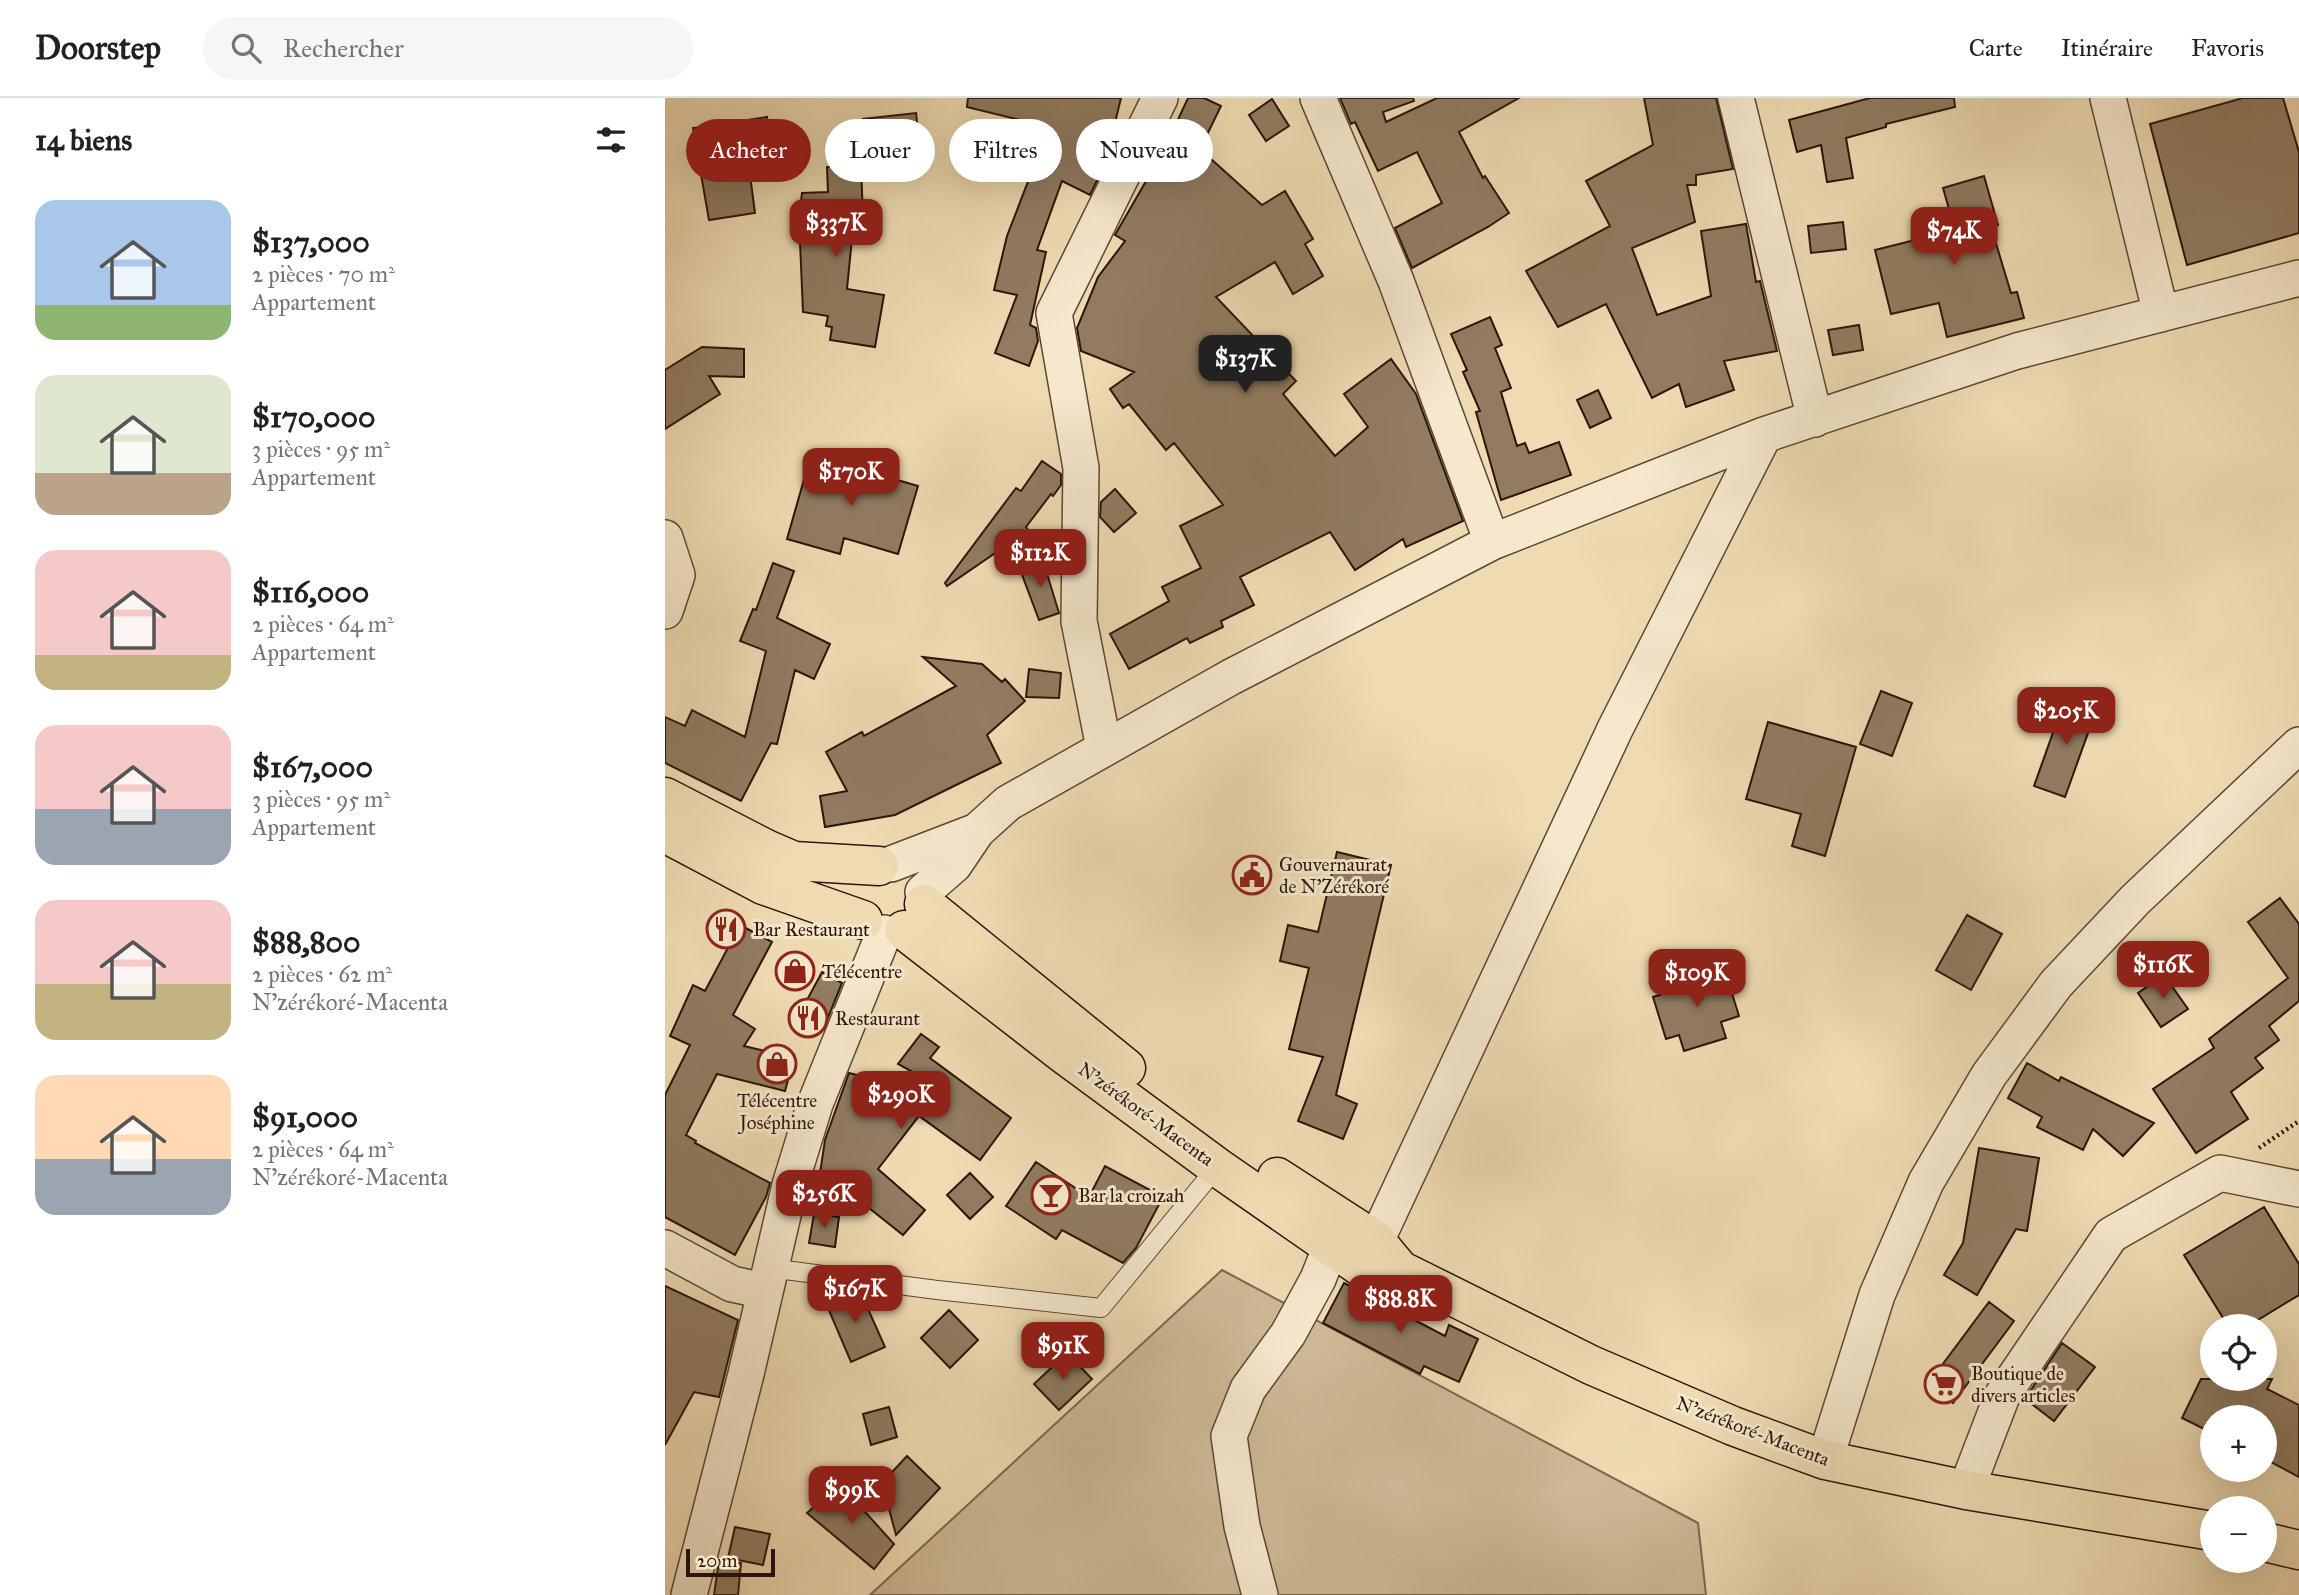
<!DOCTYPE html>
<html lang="fr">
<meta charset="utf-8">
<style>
body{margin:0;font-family:"IM FELL Great Primer",serif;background:#f6f6f6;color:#202124;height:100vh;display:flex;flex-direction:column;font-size:26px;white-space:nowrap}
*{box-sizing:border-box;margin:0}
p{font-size:23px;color:#757577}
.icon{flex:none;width:38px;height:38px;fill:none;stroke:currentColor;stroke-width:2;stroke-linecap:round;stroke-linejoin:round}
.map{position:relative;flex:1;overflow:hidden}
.side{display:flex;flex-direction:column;background:#fff;width:665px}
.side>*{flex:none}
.banner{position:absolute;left:21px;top:21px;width:665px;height:63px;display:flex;gap:14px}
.tools{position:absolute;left:1535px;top:1216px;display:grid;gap:14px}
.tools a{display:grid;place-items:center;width:77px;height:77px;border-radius:50%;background:#fff;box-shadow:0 7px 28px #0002;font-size:35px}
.scale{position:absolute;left:21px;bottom:18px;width:89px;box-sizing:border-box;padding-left:7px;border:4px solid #2b150c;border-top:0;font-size:19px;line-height:24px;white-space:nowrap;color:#2b150c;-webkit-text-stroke:5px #f5e8cd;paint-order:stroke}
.price{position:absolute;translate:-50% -60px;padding:0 16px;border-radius:14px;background:#8f2418;color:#fff;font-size:23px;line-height:46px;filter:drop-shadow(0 2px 4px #0008)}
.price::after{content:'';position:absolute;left:50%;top:42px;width:21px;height:16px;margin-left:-10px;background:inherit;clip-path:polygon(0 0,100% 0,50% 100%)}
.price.active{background:#222;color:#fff}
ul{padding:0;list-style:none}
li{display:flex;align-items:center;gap:21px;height:175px;padding:0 35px}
li span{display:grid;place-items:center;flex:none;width:196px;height:140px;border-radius:21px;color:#555}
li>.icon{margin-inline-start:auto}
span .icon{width:84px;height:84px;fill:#fffc;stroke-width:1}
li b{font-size:30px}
h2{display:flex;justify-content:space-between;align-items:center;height:84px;padding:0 35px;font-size:30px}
.chip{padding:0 24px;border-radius:32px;background:#fff;box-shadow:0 7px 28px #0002;font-size:24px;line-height:63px}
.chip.active{background:#8f2418;color:#fff}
header{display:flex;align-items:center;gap:42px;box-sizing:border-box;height:98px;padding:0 35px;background:#fff;border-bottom:2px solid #e0e0e0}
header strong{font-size:33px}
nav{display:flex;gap:38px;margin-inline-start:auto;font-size:24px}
.search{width:490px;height:63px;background:#f6f6f6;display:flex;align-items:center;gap:18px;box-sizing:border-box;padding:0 24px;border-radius:38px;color:#757577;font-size:26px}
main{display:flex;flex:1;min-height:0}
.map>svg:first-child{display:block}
.green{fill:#ceb996;stroke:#7c6751;stroke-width:2}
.building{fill:#917c62;stroke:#2b150c;stroke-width:2}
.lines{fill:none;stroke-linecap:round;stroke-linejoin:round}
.service-casing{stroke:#5c4636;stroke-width:20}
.minor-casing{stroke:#5c4636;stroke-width:38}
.trunk-casing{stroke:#2b150c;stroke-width:41}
.path{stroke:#2b150c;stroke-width:4.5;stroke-dasharray:2 3.5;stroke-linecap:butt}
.service{stroke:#f5e8cd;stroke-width:18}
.minor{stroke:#f5e8cd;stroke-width:35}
.trunk{stroke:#efdbb2;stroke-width:38}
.labels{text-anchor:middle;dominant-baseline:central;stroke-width:6;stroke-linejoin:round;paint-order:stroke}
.poi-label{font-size:19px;fill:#2b150c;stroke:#f5e8cd;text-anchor:start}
.street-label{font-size:19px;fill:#2b150c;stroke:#f5e8cd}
</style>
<header>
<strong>Doorstep</strong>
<div class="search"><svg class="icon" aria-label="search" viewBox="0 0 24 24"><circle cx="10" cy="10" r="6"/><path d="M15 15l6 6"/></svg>Rechercher</div>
<nav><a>Carte</a><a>Itinéraire</a><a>Favoris</a></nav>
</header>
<main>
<section class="side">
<h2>14 biens<svg class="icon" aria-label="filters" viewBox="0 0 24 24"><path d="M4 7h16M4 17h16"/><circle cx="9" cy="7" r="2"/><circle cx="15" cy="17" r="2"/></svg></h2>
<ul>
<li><span style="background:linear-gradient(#a9c7e8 75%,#8fb573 0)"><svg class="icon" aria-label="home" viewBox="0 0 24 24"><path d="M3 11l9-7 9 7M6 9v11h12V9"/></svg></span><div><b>$137,000</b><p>2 pièces · 70 m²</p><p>Appartement</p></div></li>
<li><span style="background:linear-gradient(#dfe7d0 70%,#b9a48a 0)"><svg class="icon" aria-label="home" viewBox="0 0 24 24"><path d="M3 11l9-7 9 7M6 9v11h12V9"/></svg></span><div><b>$170,000</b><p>3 pièces · 95 m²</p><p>Appartement</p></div></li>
<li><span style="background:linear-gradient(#f6c9c9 75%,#c2b280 0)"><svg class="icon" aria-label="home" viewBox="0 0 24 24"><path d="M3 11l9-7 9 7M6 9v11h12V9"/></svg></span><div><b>$116,000</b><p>2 pièces · 64 m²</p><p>Appartement</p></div></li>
<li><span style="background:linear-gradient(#f6c9c9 60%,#9aa5b1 0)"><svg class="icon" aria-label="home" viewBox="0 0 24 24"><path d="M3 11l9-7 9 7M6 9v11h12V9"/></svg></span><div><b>$167,000</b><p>3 pièces · 95 m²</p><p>Appartement</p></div></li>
<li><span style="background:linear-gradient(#f6c9c9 60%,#c2b280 0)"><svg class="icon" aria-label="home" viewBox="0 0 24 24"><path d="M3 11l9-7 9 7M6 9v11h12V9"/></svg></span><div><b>$88,800</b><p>2 pièces · 62 m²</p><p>N'zérékoré-Macenta</p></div></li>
<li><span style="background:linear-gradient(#ffd9b3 60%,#9aa5b1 0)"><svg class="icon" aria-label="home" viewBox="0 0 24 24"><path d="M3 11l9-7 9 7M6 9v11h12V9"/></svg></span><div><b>$91,000</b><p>2 pièces · 64 m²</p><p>N'zérékoré-Macenta</p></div></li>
</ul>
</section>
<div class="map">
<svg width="1634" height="1497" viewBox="0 0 1634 1497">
<rect width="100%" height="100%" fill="#efdbb2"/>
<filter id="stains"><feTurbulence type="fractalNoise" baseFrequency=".00286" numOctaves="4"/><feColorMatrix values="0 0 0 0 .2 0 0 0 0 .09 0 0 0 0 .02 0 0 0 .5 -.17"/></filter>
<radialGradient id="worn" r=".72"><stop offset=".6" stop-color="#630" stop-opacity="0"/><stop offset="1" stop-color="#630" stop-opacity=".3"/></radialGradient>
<path class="green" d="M557,1172L1033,1425L1041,1497H205Z"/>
<path class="building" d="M303,0H456L440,66L425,97L397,83L372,152L381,154L365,227L371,230L373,243L364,268L330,255L352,197L329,192L342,138L384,29L302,9Z
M523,0H539L556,8L535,51L597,107L620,93L648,141L640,146L658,178L628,196L610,164L551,199L631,283L618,296L670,358L703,329L679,296L726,261L751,296L798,423L741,449L738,441L690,472L665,434L575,479L589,507L556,523L558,529L525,545L522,540L464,571L445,536L504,503L497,489L536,470L515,428L558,407L509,345L501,352L464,306L458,310L445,291L469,274L416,253L412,230L433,179L460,143L450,137L488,71L492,73L513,29L510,28Z
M675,0H748L749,3L718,14L721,24L772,0H854L794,34L818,80L820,78L844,115L823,129L747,170L730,130L777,105L752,54L713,73L690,24L686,26Z
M979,0H1051L1068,71L1031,77V87H1022L1030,124L967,150L992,217L1046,198L1036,133L1081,126L1091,184L1095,183L1112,253L1059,263L1069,292L1021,309L1014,286L987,300L941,206L893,229L861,173L945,128L921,83L988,47Z
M1205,0H1289L1290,9L1221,26V29L1181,40L1188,80L1162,84L1156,47L1132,54L1124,22Z
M1578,0H1618L1634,54V135L1522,167L1485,26Z
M607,1L624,28L601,43L584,17Z
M251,15L257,69L205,76L198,21Z
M102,19L108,58L83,62L90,115L44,122L28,30Z
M196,67L198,120H189L182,191L219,197L210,249L165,242L167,229L161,228L163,218L138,214L134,120L137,95L163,94L162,69Z
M1319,78L1333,127L1326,129L1346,195L1352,194L1359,220L1282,239L1274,205L1226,216L1210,152L1290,132L1278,90Z
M1178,124L1181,151L1146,155L1143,128Z
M825,219L837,247L830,250L846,290L836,294L852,348L860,345L864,355L894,344L906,377L836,402L811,314L815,313L798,274L802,272L786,236Z
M1194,227L1198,252L1168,257L1163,232Z
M37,249L79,251V279L44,278L55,296L0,331V272Z
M933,292L946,320L925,330L912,302Z
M146,357L253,388L233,456L179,440L175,456L122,441Z
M377,363L396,376V387L388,398L386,396L361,429L364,433L347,457L342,447L282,488L280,485L351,390L356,393Z
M450,391L471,415L449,434L435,419L436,404Z
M376,456L394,515L374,522L356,474Z
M108,465L129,473L112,520L165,546L149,581L130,572L112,646L106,645L76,703L0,665V619L20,628L27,612L80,639L101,553L75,543L88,511L91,512Z
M258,559L317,566L337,584L340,581L360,603L322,637L336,665L230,717L160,729L155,698L182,693L161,654L197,634L199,638L291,588Z
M364,571L396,575L394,600L361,599Z
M1216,593L1247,605L1227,658L1195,646Z
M1401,598L1432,610L1400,699L1369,688Z
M1103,624L1191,649L1160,758L1127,748L1136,716L1081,701Z
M672,754L726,767L671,997L692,1006L678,1041L633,1023L658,959L624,951L644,870L615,863L623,827L653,834Z
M1615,800L1634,826V903L1604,928L1614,942L1590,960L1598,970L1566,994L1583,1021L1531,1055L1488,991L1549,950L1544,941L1623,880L1583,824Z
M1302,817L1337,836L1306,892L1271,872Z
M75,827L107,844L68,917L90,931L79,948L129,960L120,993L52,976L21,1037L31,1043L30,1045L105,1085L101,1099L70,1157L0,1119V997L25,947L5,938L28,887L40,893Z
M1046,872L1049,880L1061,876L1074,918L1056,924L1061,940L1019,953L1014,937L1001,941L988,899L1007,893L1004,885Z
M157,874L177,885L160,927L136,913Z
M1499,877L1523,911L1496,929L1473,895Z
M256,936L274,949L265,960L346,1020L315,1062L254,1018L213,1071L260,1112L238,1137L179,1090V1092L155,1075L160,1042L184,975L282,1000L284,994L233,966Z
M1362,965L1394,983L1396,979L1489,1025L1458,1058L1428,1031L1418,1052L1372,1029L1377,1019L1343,1000Z
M1314,1050L1374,1060L1362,1133L1351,1131L1312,1197L1279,1177L1298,1145Z
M371,1064L424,1099L440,1068L498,1099L471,1150L458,1165L397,1132L391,1141L341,1108Z
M305,1075L328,1099L305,1121L282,1097Z
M1599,1109L1634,1166V1197L1583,1228H1563L1519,1157Z
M149,1116L174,1119L170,1149L144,1145Z
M679,1185L780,1238L784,1227L813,1241L794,1284L759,1268L755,1276L658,1225Z
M0,1188L73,1222L54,1299L29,1294L0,1347Z
M184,1192L195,1193L220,1249L186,1264L160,1203Z
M1324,1204L1349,1223L1288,1305L1263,1286Z
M284,1212L313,1242L285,1270L256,1240Z
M1397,1245L1430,1269L1389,1323L1360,1301Z
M402,1255L427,1281L394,1312L369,1286Z
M1536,1281H1607L1602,1291L1634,1307V1379L1600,1361V1320H1547V1335L1517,1320Z
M224,1309L232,1339L206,1347L198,1316Z
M242,1358L275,1390L231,1437L217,1385Z
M175,1386L229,1446L209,1471L142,1415Z
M70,1429L105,1436L98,1467L63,1460Z
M54,1462L76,1465L73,1497H49Z"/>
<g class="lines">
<defs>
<path id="service" d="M105,1170L272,1192L436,1210L552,1069"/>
<path id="minor" d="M653,0L731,183L827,444
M1071,0L1150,321
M1443,0L1496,216
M0,440L12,477L0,513
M439,650L414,523L416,370L389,215L495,0
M226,766L312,733
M258,794L289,767L312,733L343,705L566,579L827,444L1099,337L1352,253L1634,180
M0,1150L67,1186L99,1193
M698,1166L711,1143L950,631L1099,337
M1160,1362L1212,1197L1261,1084L1324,977L1391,886L1470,802L1634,647
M1301,1392L1337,1298L1446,1137L1555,1075L1634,1091
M24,1497L81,1276L125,1087L150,1006L219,835
M595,1497L577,1428L564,1338L583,1291L623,1236L653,1181L666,1148"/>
<path id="trunk" d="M0,699L101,751L129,763L214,768
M0,735L98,787L198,822
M259,806L461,970
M239,832L400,957L552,1069L696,1169L735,1172L926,1267L1068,1328L1160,1362L1301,1392L1547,1433
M612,1079L711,1143L735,1172
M1600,1444L1634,1452"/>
</defs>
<use href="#service" class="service-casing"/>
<use href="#minor" class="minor-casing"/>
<use href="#trunk" class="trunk-casing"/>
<path class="path" d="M1594,1050L1634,1023"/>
<use href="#service" class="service"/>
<use href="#minor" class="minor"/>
<use href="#trunk" class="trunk"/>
</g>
<defs>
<symbol id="civic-ring" viewBox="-11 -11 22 22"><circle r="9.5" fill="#f5e8cd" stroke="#8f2418" stroke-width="1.5"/><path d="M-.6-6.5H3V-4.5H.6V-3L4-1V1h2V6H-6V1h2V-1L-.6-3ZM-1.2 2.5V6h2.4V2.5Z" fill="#8f2418"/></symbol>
<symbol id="restaurant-ring" viewBox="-11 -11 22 22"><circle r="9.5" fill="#f5e8cd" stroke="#8f2418" stroke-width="1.5"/><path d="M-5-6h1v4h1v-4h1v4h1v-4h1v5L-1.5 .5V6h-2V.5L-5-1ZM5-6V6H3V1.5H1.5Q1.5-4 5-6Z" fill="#8f2418"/></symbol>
<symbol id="shop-ring" viewBox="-11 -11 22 22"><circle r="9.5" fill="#f5e8cd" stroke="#8f2418" stroke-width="1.5"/><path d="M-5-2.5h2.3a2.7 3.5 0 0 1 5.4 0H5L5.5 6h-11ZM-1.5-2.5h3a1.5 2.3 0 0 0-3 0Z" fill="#8f2418"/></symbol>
<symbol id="bar-ring" viewBox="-11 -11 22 22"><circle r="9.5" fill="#f5e8cd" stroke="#8f2418" stroke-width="1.5"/><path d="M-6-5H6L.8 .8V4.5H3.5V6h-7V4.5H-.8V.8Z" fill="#8f2418"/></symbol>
<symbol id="supermarket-ring" viewBox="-11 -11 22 22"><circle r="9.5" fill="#f5e8cd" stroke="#8f2418" stroke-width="1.5"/><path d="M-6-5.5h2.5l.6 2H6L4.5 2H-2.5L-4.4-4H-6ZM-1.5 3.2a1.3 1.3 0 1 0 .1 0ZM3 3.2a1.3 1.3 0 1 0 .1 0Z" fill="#8f2418"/></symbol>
</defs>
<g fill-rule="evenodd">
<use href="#civic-ring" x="565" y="755" width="44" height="44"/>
<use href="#restaurant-ring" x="39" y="809" width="44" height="44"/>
<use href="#shop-ring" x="108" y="851" width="44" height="44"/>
<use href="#restaurant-ring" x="121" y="898" width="44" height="44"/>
<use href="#shop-ring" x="90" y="944" width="44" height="44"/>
<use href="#bar-ring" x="364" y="1075" width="44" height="44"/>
<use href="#supermarket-ring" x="1257" y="1264" width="44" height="44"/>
</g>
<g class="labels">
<g class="poi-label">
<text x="614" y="766">Gouvernaurat<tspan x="614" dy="22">de N'Zérékoré</tspan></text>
<text x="88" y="831">Bar Restaurant</text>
<text x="157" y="873">Télécentre</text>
<text x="170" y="920">Restaurant</text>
<text x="112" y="1002" text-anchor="middle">Télécentre<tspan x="112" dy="22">Joséphine</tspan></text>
<text x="413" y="1097">Bar la croizah</text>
<text x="1306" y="1275">Boutique de<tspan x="1306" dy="22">divers articles</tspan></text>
</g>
<g class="street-label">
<text transform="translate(481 1016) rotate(36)">N'zérékoré-Macenta</text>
<text transform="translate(1088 1333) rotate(21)">N'zérékoré-Macenta</text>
</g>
</g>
<rect width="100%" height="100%" filter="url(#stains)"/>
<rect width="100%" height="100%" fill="url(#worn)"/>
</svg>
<div class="tools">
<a><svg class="icon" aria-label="locate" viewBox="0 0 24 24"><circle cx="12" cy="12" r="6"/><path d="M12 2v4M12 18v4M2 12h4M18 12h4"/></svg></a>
<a>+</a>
<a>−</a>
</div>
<div class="scale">20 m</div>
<b class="price" style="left:171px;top:161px">$337K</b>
<b class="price" style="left:1289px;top:169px">$74K</b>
<b class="price active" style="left:580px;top:297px">$137K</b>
<b class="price" style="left:186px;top:410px">$170K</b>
<b class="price" style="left:375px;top:491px">$112K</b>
<b class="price" style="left:1401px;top:649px">$205K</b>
<b class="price" style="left:1498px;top:903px">$116K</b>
<b class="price" style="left:1032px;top:911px">$109K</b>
<b class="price" style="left:236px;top:1033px">$290K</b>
<b class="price" style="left:159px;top:1132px">$256K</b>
<b class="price" style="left:190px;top:1227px">$167K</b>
<b class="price" style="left:735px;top:1237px">$88.8K</b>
<b class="price" style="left:398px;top:1284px">$91K</b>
<b class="price" style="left:187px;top:1428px">$99K</b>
<div class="banner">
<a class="chip active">Acheter</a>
<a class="chip">Louer</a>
<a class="chip">Filtres</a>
<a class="chip">Nouveau</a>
</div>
</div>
</main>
